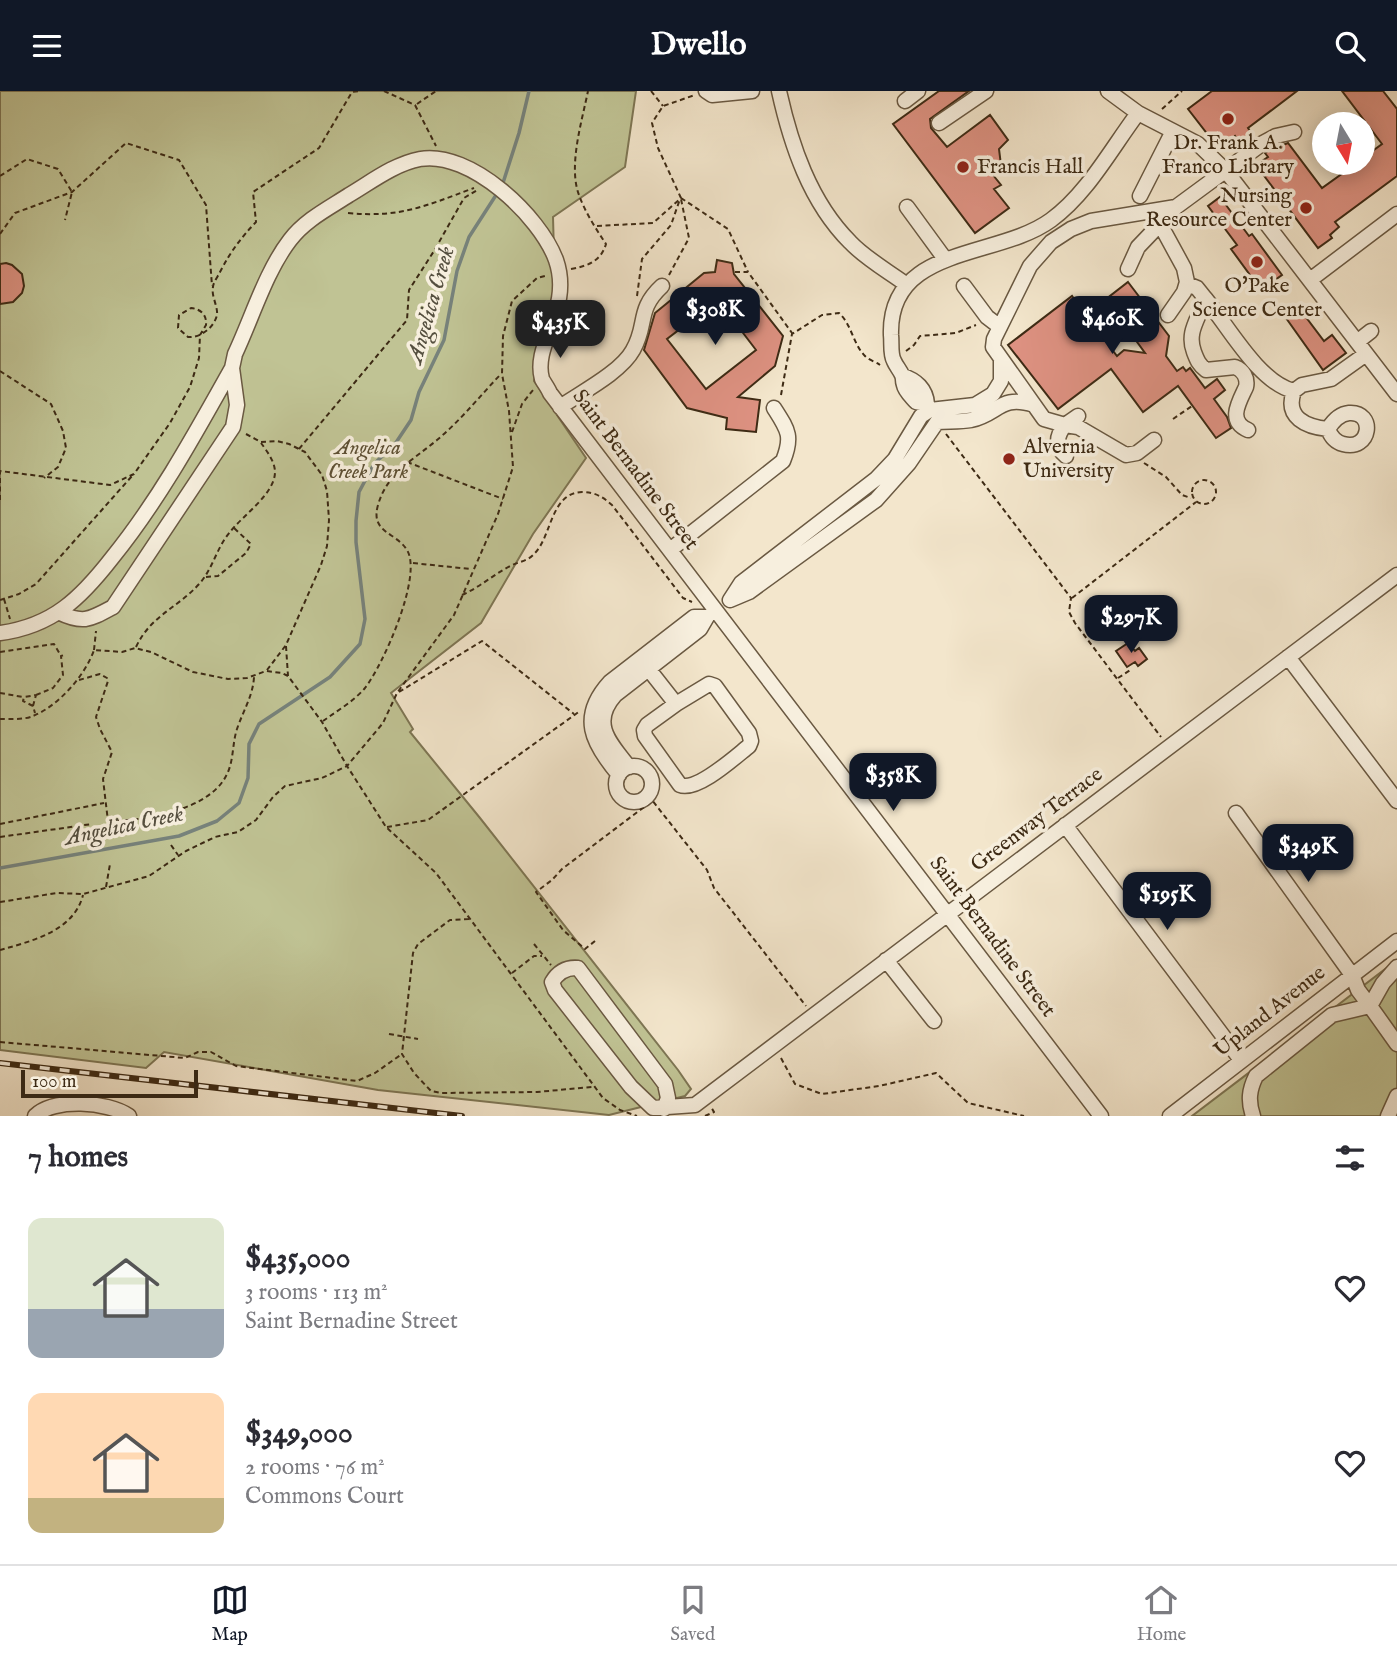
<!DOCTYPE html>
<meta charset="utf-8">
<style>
body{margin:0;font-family:"IM FELL English",serif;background:#f7f7f7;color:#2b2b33;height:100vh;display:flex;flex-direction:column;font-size:26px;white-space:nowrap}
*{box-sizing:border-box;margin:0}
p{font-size:23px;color:#7c7c81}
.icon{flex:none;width:38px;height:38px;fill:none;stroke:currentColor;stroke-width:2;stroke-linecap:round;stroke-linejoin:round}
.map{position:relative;height:1025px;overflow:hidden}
.drawer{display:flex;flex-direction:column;background:#fff;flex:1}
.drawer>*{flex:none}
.needle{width:46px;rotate:170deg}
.tools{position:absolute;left:1312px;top:21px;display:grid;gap:14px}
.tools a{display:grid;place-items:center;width:63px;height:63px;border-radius:50%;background:#fff;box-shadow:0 4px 18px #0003;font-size:35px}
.scale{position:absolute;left:21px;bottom:18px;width:177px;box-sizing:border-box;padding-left:7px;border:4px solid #3d2a14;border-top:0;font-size:19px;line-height:24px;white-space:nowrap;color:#3d2a14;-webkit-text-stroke:5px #f7efde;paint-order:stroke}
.price{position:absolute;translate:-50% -60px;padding:0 16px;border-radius:14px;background:#111827;color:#fff;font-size:23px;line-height:46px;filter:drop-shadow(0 2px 4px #0008)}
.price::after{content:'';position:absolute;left:50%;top:42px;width:21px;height:16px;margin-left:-10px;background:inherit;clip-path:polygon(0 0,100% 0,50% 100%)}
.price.on{background:#222;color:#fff}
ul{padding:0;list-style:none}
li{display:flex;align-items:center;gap:21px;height:175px;padding:0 28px}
li span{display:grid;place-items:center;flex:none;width:196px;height:140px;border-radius:14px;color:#555}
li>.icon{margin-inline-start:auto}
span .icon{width:84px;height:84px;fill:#fffc;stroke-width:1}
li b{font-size:30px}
h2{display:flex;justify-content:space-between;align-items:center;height:84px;padding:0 28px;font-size:30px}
header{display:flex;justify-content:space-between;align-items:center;height:91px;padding:0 28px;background:#111827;color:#fff;font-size:32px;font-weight:800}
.dock{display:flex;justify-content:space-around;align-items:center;height:98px;border-top:2px solid #e1e1e2;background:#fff;font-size:19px;color:#7c7c81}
.dock a{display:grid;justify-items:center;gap:4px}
.dock .on{color:#111827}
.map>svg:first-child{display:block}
.green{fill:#c0c394;stroke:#7e7654;stroke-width:2}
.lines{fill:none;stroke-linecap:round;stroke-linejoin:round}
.stream{stroke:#77827b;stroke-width:3.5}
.building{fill:#dd9181;stroke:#3d2a14;stroke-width:2;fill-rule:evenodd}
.minor-casing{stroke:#6a5942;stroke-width:17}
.path{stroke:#3d2a14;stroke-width:2;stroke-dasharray:5 3.5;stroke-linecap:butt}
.minor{stroke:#f7efde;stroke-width:14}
.rail-casing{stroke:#3d2a14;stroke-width:6}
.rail{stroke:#f7efde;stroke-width:3.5;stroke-dasharray:10;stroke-linecap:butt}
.poi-dot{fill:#8f2418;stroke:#f7efde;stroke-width:2.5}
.labels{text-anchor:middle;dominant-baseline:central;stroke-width:7;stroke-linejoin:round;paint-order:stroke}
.poi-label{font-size:21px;fill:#3d2a14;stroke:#f7efde}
.park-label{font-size:21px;font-style:italic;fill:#5e5034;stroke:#f7efde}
.street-label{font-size:21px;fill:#3d2a14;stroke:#f7efde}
.water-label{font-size:23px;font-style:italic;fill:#554f3f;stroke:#f7efde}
</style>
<header><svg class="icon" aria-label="menu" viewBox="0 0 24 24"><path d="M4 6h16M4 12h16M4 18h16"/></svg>Dwello<svg class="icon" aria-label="search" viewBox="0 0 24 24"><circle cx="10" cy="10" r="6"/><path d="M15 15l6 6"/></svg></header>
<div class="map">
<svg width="1397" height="1025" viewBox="0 0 1397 1025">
<rect width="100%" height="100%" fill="#f3e6cc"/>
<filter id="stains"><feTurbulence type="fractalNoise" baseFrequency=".00286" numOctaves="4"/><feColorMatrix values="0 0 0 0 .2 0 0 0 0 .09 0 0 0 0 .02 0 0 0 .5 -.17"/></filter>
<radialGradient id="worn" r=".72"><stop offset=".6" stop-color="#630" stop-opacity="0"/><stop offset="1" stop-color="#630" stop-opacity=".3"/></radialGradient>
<path class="green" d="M0,0H636L625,76L553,126L555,199L538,261L534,290L586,367L533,443L481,532L391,602L413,638L410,641L480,727L678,979L691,998L685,1005L609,1024L378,999L164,961L146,977L0,959Z
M1397,869V1025H1192Z"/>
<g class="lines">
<path class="stream" d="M502,95L519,42L529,0
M0,777L179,745L217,730L239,712L248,687L249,653L259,633L330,586L360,553L365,528L356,451V430L359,401L374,373L395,353L411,329L419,301L444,249L457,180L469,146L498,101"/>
</g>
<path class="building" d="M939,0H969L930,28L931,37L947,56L990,24L1008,49L999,58L1002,82L993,84L1001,94L994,98L1009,117L975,142L893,33Z
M1212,0H1297L1248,37L1252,43L1251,47L1244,52H1240L1235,45L1219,58L1188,18Z
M1342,0H1383L1397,18V85L1335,131L1339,136L1330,144L1332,147L1318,157L1256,74L1268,66L1265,62L1268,60L1288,52L1322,97L1357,72H1363V67L1382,53Z
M1220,106L1249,145L1252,143L1282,184L1261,199L1231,158L1237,154L1208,115Z
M717,169L732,172L734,183L783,245L775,275L738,306L760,309L756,341L726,338L727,327L687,317L644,259L655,222L704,182L715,181ZM718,209L756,259L706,298L667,248Z
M6,172L12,174L22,183L24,195L22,202L13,211L0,213V173Z
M1128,191L1169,245L1166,265L1177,280L1183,276L1186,280L1190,277L1205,297L1217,288L1225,299L1214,308L1227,326L1231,337L1216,347L1178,295L1143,321L1111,278L1058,318L1008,254L1072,205L1090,230L1106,218L1101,212ZM1124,233L1145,262L1124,259L1117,265L1104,248Z
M1299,217L1324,250L1332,244L1346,262L1323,279L1286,227Z
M1128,552L1135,560L1139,557L1147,568L1138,575L1135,571L1127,576L1116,560Z"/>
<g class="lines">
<defs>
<path id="minor" d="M706,0L712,4L752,0
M779,0C791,54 810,111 850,151C866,168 888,180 907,194
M1108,0L1138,22L1198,53L1226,80L1397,303
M905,10L918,0
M939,32L986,0
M1140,105L1173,40
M907,116L945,168
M1161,120L1160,133L1184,177L1187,191L1184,201L1168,224
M1128,178L1138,156L1160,133
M1310,189L1397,123
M1187,193L1197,197L1205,207C1200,227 1186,240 1194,261C1197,269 1199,274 1206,279L1235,276C1243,279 1248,287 1246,296C1239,311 1227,330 1248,339
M964,195L987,226L1000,236
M1205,207C1228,235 1259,292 1294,300
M1357,251L1371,240
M903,285C916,289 926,298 927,313L916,311C912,306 905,300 904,294C902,288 904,289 902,284C900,279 896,275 894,270C890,263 892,252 891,244C888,154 998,168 1051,129C1087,103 1111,58 1138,22
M560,316C582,301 621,281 633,259C648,233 636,219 662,195
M1078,325L1065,334L1044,328L993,256L994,248L1030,175L1051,151L1071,138L1091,130L1176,116L1263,52L1276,45L1294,41
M937,331L909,372L876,409L749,501L730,509L741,492L876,388L895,368L921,325L930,319L975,314L993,303L1001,290V270
M937,331C948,330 960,331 971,329C999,323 1000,303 1034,314
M1328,338C1333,330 1339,323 1349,322C1376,320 1371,361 1343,353C1335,351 1331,346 1328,338C1307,336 1284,327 1294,300L1302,294L1331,288L1366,263
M1066,365C1055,356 1056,345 1065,334L1078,336L1126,364L1137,362L1154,349
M670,459L783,370C793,345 788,339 774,317
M58,521C83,533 89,529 113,516L233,336L237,314L232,277
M0,542C23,539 45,531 64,517C83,503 98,485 112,467C159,409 195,343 232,277L235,263C252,227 266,180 290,149C305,129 329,117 349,104C371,91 394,73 420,68C470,59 540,125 556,169C573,218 532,253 542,288C544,292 548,297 550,302L1101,1025
M1288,566L1397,710
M643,571L676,613L647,634L644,639L645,645L680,694C697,701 735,666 749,655L751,650L749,642L715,595L709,593L676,613
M616 693a18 18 0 1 1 36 0a18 18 0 1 1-36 0Z
M619,684C592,652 578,626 610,591L694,526H707L700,538L615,604C590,632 610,652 629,676
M1236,722L1352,884L1358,899L1370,915L1332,924L1256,985C1249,999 1248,1010 1253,1025
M1065,734L1241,969
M886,869L934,930
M1397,876L1383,892L1370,915L1397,953
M664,1018L668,1007L665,993L578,877C566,876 558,881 552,891L555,899L631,996L653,1017L695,1014L1397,484
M35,1025C54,1007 107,1010 129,1025
M1170,1025L1397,850
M1388,1025L1397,1005"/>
</defs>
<use href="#minor" class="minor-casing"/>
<path class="path" d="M384,0L415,14L436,55
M651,0L663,15
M417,13L436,0
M1162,18L1182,0
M0,85L27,68L58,78L72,101L65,129
M681,107L728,138L748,181
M348,122C401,127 425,115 474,97
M597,135L653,132L681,107L658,57L652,32L663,15L695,4
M0,143L15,122L72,101L126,52L179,69L206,114L212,195
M571,178C588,175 601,170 606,153C596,138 585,121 579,104C568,75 582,30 588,0
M735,181H748L792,242
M669,184L689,147L681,108
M637,205L642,168L671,134L680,108
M906,260L914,254L920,245L956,242L976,234
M0,280L51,313L63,340L66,357L58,376L44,387
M781,304L792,243L822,224L839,222C852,234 853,253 865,265C869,269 876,271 880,274
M1173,328L1192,315
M512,341L522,313L533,299
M246,343L261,351L277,350L289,353L305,361L322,384L327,400L329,429L327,455L321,474L286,554L267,579
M946,343L1071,507L1069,521L1075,532L1161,646
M299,358L407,229L409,199L434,160L464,107L479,98
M407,371L503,408
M1144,372L1166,386L1182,404L1191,407
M1192 401a12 12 0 1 1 24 0a12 12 0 1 1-24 0Z
M0,409V380L110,394L134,383L170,332L190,296L199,267L200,244L206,234C207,224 201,218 191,217L179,224L178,237L188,246C200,247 214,237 217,224C218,215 211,205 213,196C213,192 218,185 220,181C231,160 240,148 256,131L253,101L319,57L352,1L359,0
M413,472L470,478
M206,486L218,485L246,462L251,453L234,437
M462,504C480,496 493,484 510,475C518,471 528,470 534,463C552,446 550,402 582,401C595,401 603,406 612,414L683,507L692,511
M1072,507L1196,411
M4,508L10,528
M0,509L19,503L36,493L132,385
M286,555L288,585
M136,556C151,524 178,517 200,492C213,477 217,456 230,441C242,425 275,403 275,381C275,371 267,360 261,352
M94,559L96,540
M0,561L54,553L61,565
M1118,587L1132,578
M79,589L100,583L107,587L108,590L96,626L100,638L112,661L103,688L109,739
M399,601L482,550L574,623
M0,602L23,606
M36,604L53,597L63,584L61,565L64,564
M33,615L23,610L24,606L36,604L33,615L35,622
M0,628C9,628 24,629 33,625C58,615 85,585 94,559L122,561L135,557L151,561L193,581L228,588L247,587L266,580L282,582L288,585L322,631L347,675L383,632L397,602L454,524L498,423L513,376L509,320L502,283L503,245L512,210L537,187L545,185
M323,630C337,620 354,610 365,597C383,574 423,485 407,459C396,441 370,442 378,414C387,382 413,369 437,349C460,330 480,305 500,284
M648,704L707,779L714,797L806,915
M108,730C142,730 208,720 226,685C234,671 232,653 237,638C243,620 253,605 254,586
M0,733L104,712
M387,736L428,729L580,620
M0,746L92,733
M171,754L178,764
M106,796L110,773
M0,811L57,802L83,803L149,785L186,760L215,746L238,741L256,729L273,706L285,695L322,687L347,675L386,736L436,782L603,1007L620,1019L637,1025
M469,828L450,829L418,853L413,862L402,963L414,982L431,1000L441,1002L537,1001L592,996
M595,850L585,858L563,839L536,801L552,789L562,778L652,710
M534,853L551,874
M0,859C32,850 74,840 83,804
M512,882L534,865H542
M389,943L418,948
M0,951L185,967L198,961H211L236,975L357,990L375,982L402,963
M781,967L795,993L822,1003L879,995L936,982L968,1012L1024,1025
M705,1025L714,1021L711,1016"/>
<use href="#minor" class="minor"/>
<defs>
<path id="rail" d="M0,972L462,1025"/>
</defs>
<use href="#rail" class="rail-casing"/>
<use href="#rail" class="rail"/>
</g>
<g class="poi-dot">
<circle cx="1228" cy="28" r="7"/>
<circle cx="963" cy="76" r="7"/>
<circle cx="1306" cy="117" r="7"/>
<circle cx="1257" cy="171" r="7"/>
<circle cx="1009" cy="368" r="7"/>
</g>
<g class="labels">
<g class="poi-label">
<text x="1228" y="52">Dr. Frank A.<tspan x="1228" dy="24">Franco Library</tspan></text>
<text x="977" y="76" text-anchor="start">Francis Hall</text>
<text x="1292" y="105" text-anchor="end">Nursing<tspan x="1292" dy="24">Resource Center</tspan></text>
<text x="1257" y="195">O'Pake<tspan x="1257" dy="24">Science Center</tspan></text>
<text x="1023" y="356" text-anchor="start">Alvernia<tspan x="1023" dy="24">University</tspan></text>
</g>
<g class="park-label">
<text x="368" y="357">Angelica<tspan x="368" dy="24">Creek Park</tspan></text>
</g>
<g class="street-label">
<text transform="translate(635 379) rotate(53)">Saint Bernadine Street</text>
<text transform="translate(1037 729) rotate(-37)">Greenway Terrace</text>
<text transform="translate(992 846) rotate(53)">Saint Bernadine Street</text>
<text transform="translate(1270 921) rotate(-38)">Upland Avenue</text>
</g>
<g class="water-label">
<text transform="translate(431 214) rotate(-74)">Angelica Creek</text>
<text transform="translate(124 735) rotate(-12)">Angelica Creek</text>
</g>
</g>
<rect width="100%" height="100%" filter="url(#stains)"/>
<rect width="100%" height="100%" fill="url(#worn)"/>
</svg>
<div class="tools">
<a><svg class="needle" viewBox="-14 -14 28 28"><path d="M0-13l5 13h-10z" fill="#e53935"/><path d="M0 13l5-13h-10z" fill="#7c7c81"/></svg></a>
</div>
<div class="scale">100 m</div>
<b class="price" style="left:715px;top:256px">$308K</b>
<b class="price" style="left:1112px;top:265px">$460K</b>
<b class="price on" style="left:560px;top:269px">$435K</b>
<b class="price" style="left:1131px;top:564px">$297K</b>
<b class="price" style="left:893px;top:722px">$358K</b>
<b class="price" style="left:1308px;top:793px">$349K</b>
<b class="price" style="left:1167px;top:841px">$195K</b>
</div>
<section class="drawer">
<h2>7 homes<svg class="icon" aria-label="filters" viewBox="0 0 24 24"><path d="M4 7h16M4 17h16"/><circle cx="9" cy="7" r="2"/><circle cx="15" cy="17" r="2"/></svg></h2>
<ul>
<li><span style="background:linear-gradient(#dfe7d0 65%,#9aa5b1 0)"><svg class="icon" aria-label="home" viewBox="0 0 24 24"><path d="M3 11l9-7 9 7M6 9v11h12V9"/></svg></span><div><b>$435,000</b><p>3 rooms · 113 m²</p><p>Saint Bernadine Street</p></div><svg class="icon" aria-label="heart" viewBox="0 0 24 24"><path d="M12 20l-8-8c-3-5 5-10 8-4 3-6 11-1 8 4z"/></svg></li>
<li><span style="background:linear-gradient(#ffd9b3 75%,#c2b280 0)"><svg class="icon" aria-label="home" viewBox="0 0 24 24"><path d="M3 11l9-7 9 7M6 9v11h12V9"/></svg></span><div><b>$349,000</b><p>2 rooms · 76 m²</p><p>Commons Court</p></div><svg class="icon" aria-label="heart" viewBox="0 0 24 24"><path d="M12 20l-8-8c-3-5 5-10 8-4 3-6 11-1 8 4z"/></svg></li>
</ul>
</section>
<nav class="dock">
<a class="on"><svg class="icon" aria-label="map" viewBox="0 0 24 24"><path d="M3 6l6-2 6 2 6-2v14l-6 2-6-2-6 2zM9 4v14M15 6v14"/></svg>Map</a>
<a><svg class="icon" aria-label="saved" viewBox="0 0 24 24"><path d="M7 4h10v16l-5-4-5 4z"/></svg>Saved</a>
<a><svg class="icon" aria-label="home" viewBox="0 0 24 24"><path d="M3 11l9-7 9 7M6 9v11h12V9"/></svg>Home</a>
</nav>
